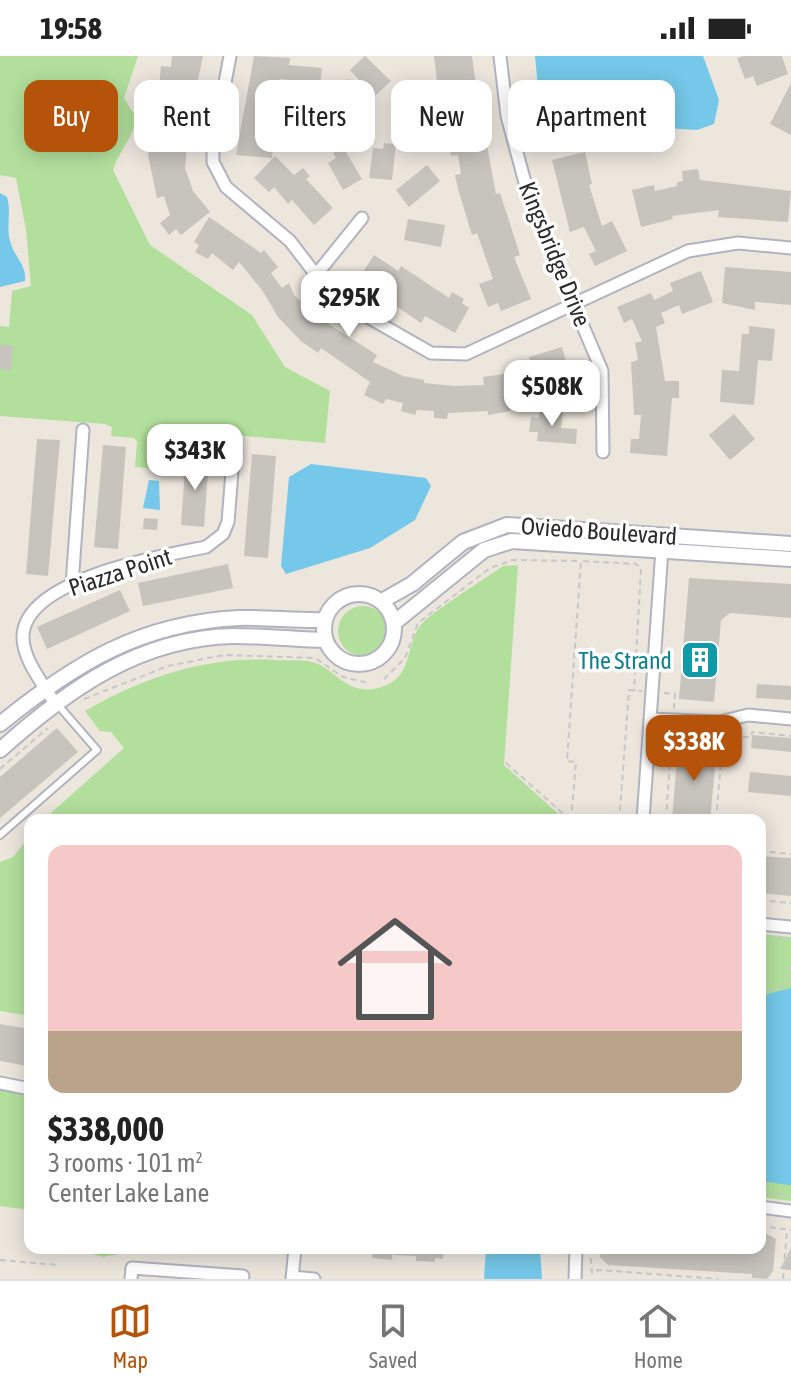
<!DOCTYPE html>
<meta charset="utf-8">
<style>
body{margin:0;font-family:"Asap Condensed",sans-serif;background:#f2f2f2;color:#222;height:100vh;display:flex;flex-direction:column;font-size:30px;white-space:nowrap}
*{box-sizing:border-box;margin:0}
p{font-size:26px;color:#767676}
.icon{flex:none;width:44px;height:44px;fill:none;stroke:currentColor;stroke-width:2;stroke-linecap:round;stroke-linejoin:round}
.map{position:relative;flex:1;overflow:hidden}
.details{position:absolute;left:24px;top:758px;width:742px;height:440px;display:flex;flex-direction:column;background:#fff;border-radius:16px;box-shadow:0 4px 20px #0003}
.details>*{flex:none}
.top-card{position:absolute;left:24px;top:24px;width:744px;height:72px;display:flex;gap:16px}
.price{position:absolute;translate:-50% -68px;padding:0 18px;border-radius:16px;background:#fff;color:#222;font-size:26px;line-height:52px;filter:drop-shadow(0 2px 4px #0008)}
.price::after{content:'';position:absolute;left:50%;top:48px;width:24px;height:18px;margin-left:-12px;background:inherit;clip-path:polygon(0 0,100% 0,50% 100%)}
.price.active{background:#b45309;color:#fff}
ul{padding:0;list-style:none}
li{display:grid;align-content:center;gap:16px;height:424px;padding:0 24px}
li+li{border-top:2px solid #e0e0e0}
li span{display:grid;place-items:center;height:248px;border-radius:16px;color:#555}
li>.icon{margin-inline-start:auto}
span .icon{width:144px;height:144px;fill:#fffc;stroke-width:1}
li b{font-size:34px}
.pill{padding:0 28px;border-radius:16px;background:#fff;box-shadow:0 4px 20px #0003;font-size:28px;line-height:72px}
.pill.active{background:#b45309;color:#fff}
.status{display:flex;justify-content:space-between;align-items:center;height:56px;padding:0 40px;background:#fff;direction:ltr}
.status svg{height:22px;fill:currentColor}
.tab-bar{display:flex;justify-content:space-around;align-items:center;height:112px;border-top:2px solid #e0e0e0;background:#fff;font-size:22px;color:#767676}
.tab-bar a{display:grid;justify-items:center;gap:4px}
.tab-bar .active{color:#b45309}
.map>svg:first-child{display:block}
.green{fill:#b2e09c}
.water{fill:#75c8e9}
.building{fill:#c7c3bd}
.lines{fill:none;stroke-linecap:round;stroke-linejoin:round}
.service-casing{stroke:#b1b3be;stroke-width:10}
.minor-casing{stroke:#b1b3be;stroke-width:15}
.tertiary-casing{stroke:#b1b3be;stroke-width:18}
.path{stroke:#c8c8c8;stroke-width:2;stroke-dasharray:6 4;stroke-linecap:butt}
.service{stroke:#fff;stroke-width:6}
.minor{stroke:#fff;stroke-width:11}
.tertiary{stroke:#fff;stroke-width:14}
.labels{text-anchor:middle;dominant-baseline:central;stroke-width:7;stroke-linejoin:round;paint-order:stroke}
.street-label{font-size:24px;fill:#2b2b2b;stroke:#fff}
.culture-label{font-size:24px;fill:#0d838f;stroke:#fff;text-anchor:end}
</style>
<div class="status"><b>19:58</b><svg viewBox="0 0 49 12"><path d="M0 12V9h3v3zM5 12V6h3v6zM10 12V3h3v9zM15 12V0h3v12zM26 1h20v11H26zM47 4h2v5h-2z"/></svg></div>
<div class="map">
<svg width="791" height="1223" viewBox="0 0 791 1223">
<rect width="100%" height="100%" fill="#ece6dd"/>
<path class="green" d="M0,0H138L124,42L136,61C131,87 121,91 113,114L150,189L252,259L285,311L330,335L325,387L211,377L209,392L179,390L177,414L135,411L137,386L134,382L111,380L112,371L105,368L0,360V270L9,271L12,235L31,230L26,174L16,122L0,119Z
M518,509L504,709L565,764H43L124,692L111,676L100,675L85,655C144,621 206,600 275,604C287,605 301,603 312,606C337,612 349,647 389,628C412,616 407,587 420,570C428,558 488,521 503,510Z
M338 575a25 25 0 1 1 50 0a25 25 0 1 1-50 0Z
M30,780V960L0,955V806L13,801Z
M760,878L791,881V1145L760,1141Z
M0,1033L30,1038V1158L23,1153L0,1150Z
M70,1192H148L103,1201Z"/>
<path class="water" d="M535,0H703L719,44L714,68L697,74L601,68L557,78L539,43Z
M0,137L7,141C12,156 5,172 11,188C15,201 27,210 25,225L0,231Z
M311,408L426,422L431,430L415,464L370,492L286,518L281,510L289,421Z
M149,424L159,425L160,454L143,452Z
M791,932V1129H788L760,1125V940Z
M486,1192H540L542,1223H484Z"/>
<path class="building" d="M172,0H203L189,67L185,112L193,135L210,156L181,179L176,173L169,179L160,167L170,159L164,140L157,142L148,99L154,60L161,61L166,32L159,31L161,10L171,11Z
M254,0L290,2L289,9L322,12L320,29L350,23L357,65L336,69L331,44L298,41L299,25L280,23L272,102L236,99Z
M365,0L391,25L374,41L350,14Z
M434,0H472L477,38L464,40L467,65L482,63L496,138L500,137L520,199L514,201L531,243L501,255L498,247L488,251L479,228L493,223L477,177L472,179L458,133L455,119L461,118L458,99L451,100L445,59H441Z
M743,0H782L788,18L757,30L753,20L745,23L737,2Z
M791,27V79L770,68Z
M384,87L396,88L392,124L369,122L373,92L383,93Z
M343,91L362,123L343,134L328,107L336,102L333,97Z
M585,96L592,128L589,129L602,170L612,165L627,195L595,210L589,198L596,195L584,171L570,176L552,104Z
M275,100L294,119L303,112L310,120L306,123L333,152L314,169L292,144L288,148L274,131L269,136L254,122Z
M427,109L440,125L409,151L396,134Z
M698,113L700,124L791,135L788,166L718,161L719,154L672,160L673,163L641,171L632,134L654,129L655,135L677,130V126L683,125L682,115Z
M209,161L261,197L264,194L278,211L271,217L282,232L289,227L294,239L318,261L377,299L373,306L403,320L424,324V327L455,330L484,329L483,321L504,318L510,355L488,359V355L448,357L447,363L434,362V355L417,354L415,359L401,355L403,347L386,343L383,348L364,339L370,326L321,292L318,297L301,285L278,261L262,234L239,206L233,214L212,197L208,203L195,196L199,189L194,186Z
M408,163L445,169L441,191L404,184Z
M374,199L398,215L401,210L449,242L452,236L464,243L462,247L469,252L455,277L425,260L421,267L358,224Z
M725,211L791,216V249L755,246V254L722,247Z
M701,215L713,246L682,258L679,249L661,257L665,267L656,271L665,325H679V342H672L667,400L630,397L631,383H639L641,359H634L631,306L638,304L635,287L642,285L632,263L624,267L617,251L651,237L654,244L673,235L670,227Z
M749,270L775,273L772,305L758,304L754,349L720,346L722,314L739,315L742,278H749Z
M0,289L13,290L11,314L0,313Z
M562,291L571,322L539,332L529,301Z
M540,353L563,355L561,372L577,373L576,388L537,385L538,376H529L531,361L539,362Z
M734,358L755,383L730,404L709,379Z
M37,383L60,384L48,520L26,518Z
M103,389L126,391L118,493L94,491Z
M252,398L276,400L268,502L244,500Z
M186,400L209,402L204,471L181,469Z
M144,462L158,463L157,474L143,473Z
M228,508L233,532L143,550L138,527Z
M689,522L791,528V562L730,557L721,564L714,646L679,643Z
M120,534L130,555L47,593L37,571Z
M757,628L791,630V644L756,642Z
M57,672L78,696L0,762V721Z
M752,679L791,682V696L751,692Z
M678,689L717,692L710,764H672Z
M750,716L791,720V740L748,736Z
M760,800L791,802V840L760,837Z
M0,968L30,973L27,1010L0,1005Z
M760,1174L776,1183L773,1215L767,1223L752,1222V1218L608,1209L600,1201L601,1192H760Z
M373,1192H393L392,1204L372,1202Z
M394,1192H444L443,1203L435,1202V1206L416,1205V1200L394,1199Z
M791,1192V1214L780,1213Z"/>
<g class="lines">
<defs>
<path id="service" d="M0,779L97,694L58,649"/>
<path id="minor" d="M230,0L213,90V106L226,131L290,185L316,219L361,257L431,297L466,298L688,195L738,187L791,192
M500,0L507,60L530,145L602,315L603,396
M316,219L362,162
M72,529L83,374
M54,646C43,628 22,602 23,580C25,523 161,500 206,491L223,478L228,466L234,390
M650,663L720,666L748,659L791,663
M643,764L663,479
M760,868L791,871
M0,1027L30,1033
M760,1151L791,1155
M292,1221L314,1223
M131,1223L132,1212L243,1220
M292,1223L295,1192
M575,1223L576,1192"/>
<path id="tertiary" d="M324 573a35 35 0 1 1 70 0a35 35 0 1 1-70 0Z
M382,545L412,528L463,486L507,469L791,488
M394,567L484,494L512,485L791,503
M0,668C74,608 140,567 238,562C267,561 296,565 325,564
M0,694C67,634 139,582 233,580C264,580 295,583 325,584"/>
</defs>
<use href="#service" class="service-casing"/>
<use href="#minor" class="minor-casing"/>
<use href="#tertiary" class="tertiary-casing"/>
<path class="path" d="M384,623L405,602L418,567L490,512L513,504L580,505
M664,637L675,638L674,653
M84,643L168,610L224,599L315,602L343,621L369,627
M673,682L751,681L752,676L791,680
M506,707L569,763
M0,713L48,672
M571,764L576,706L567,705L581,505L636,508L641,513L634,635
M602,764H606
M623,764L620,754L629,634L642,635
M666,764L672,675
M716,764L723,683
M760,795L791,798
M760,844L791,847
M760,880L791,883
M789,925L791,903
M760,938L791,927
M760,1135L791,1140
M760,1170L791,1174
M590,1192L592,1217L598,1214L719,1223
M0,1204L58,1209
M783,1223L787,1174"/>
<use href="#service" class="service"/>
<use href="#minor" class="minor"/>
<use href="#tertiary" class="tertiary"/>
</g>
<defs>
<symbol id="building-square" viewBox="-11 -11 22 22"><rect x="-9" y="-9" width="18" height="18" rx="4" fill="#0f9aa8" stroke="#fff"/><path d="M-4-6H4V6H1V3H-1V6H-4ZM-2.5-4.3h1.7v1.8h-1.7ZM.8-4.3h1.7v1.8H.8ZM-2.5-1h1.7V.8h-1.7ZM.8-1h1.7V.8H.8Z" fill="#fff"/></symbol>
</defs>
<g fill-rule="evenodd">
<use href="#building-square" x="678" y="582" width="44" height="44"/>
</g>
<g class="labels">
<g class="street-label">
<text transform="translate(555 198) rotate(68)">Kingsbridge Drive</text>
<text transform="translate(599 475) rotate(4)">Oviedo Boulevard</text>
<text transform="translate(120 516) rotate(-18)">Piazza Point</text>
</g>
<g class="culture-label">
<text x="672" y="604">The Strand</text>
</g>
</g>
</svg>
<b class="price" style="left:349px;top:283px">$295K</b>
<b class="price" style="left:552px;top:372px">$508K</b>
<b class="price" style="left:195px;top:436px">$343K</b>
<b class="price active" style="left:694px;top:727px">$338K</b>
<div class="top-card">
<a class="pill active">Buy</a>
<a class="pill">Rent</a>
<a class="pill">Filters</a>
<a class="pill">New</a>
<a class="pill">Apartment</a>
</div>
<section class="details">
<ul>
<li><span style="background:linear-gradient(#f6c9c9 75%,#b9a48a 0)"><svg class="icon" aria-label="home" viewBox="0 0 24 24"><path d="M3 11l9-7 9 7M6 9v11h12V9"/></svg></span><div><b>$338,000</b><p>3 rooms · 101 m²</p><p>Center Lake Lane</p></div></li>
</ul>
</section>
</div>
<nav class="tab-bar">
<a class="active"><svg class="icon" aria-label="map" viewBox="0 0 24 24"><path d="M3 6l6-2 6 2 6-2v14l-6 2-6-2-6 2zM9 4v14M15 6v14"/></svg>Map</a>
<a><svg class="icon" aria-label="saved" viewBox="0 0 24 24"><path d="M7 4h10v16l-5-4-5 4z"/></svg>Saved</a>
<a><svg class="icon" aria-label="home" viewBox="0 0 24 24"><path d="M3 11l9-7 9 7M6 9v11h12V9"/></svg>Home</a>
</nav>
